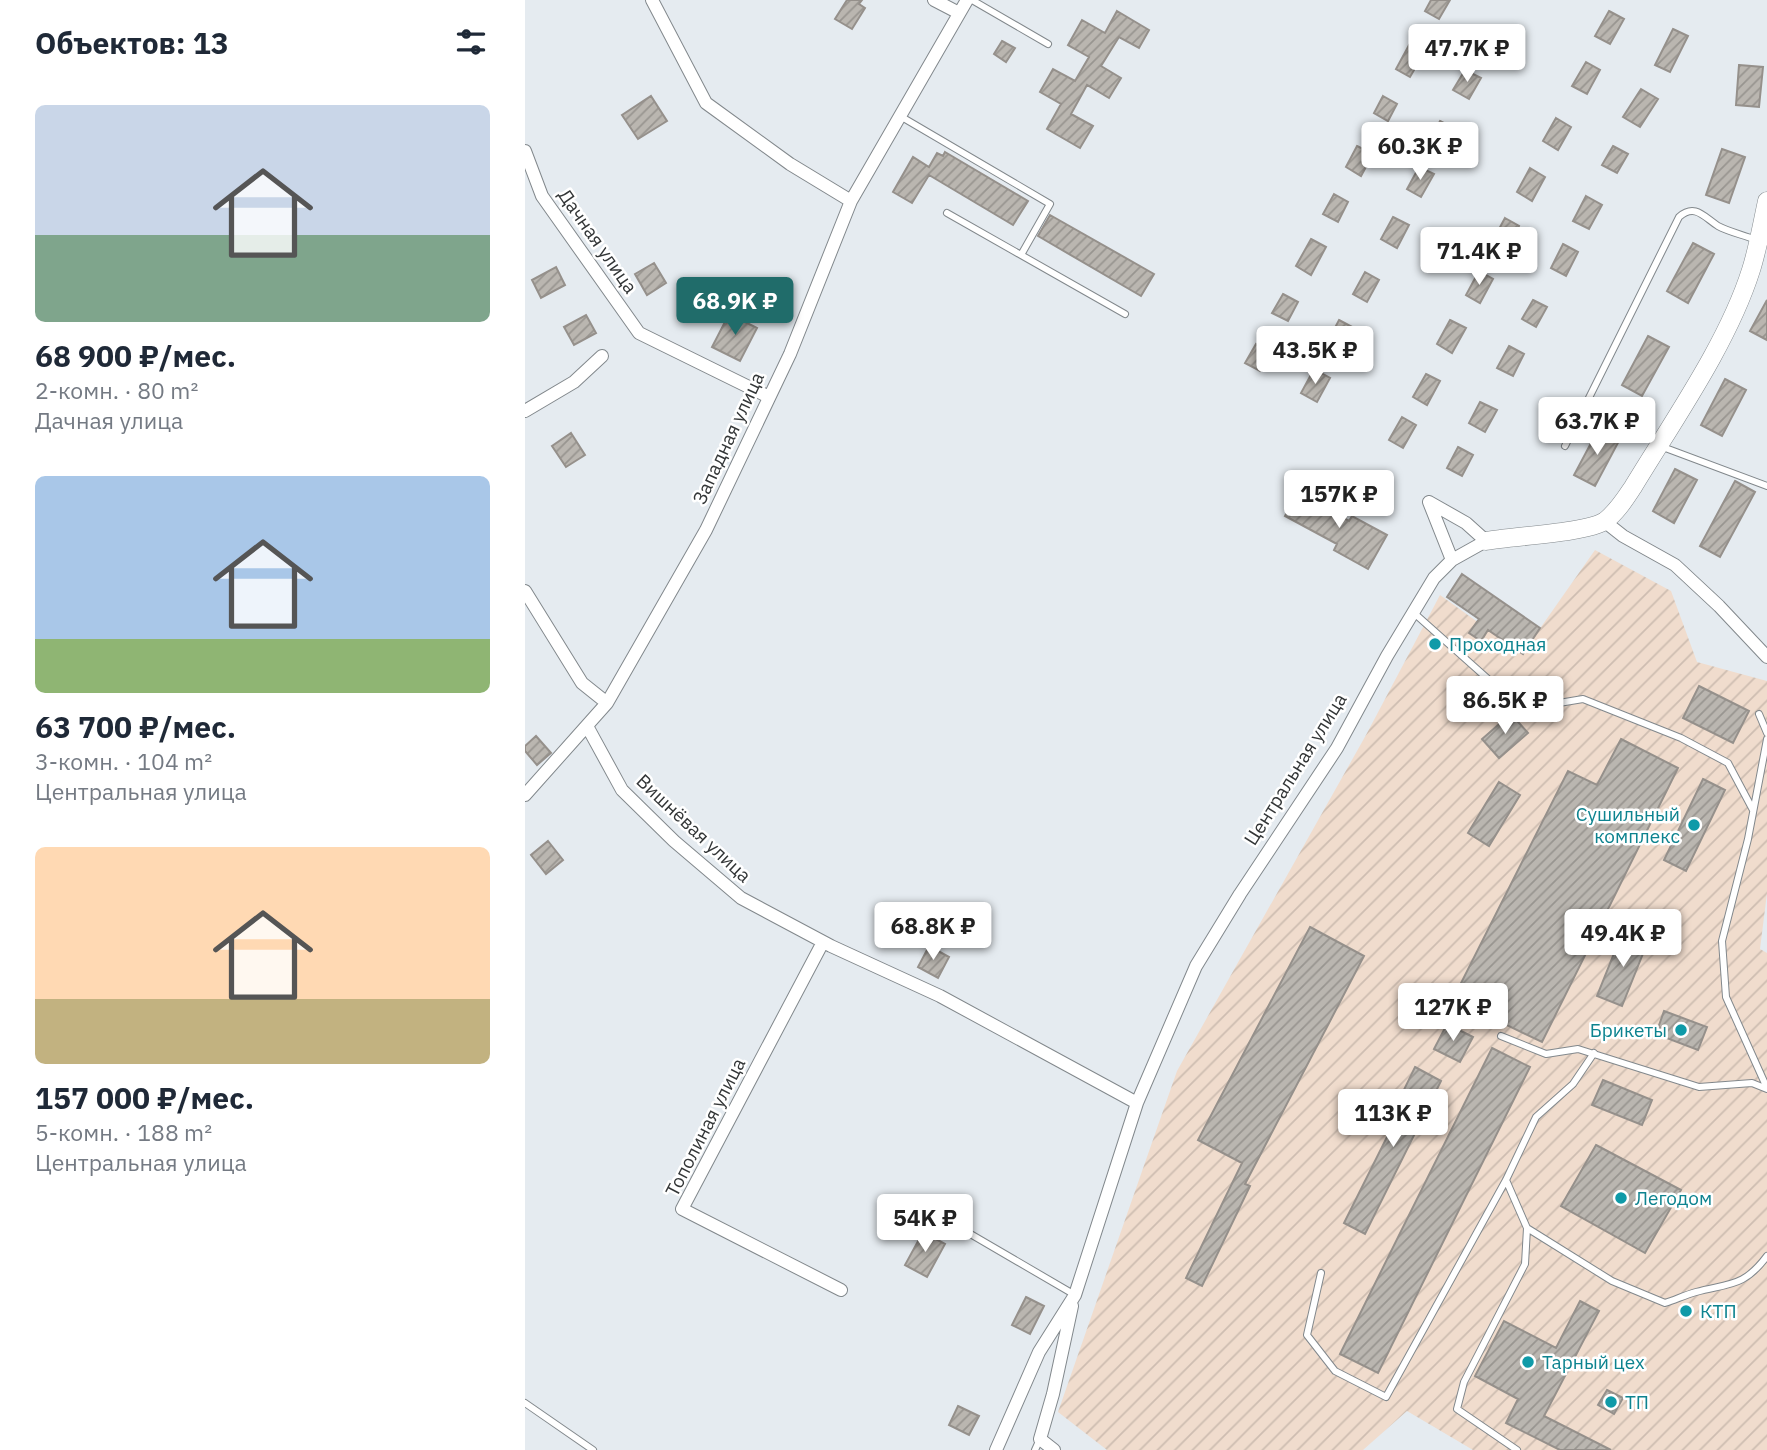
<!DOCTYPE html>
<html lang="ru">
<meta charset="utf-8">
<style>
body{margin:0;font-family:"IBM Plex Sans",sans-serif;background:#f6f6f7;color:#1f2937;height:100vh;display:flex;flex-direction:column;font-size:26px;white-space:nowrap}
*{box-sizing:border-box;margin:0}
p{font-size:23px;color:#747a83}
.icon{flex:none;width:38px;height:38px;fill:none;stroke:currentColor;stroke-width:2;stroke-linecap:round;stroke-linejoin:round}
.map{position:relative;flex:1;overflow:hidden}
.details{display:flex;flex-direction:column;background:#fff;width:525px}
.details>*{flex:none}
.price{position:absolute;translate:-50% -60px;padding:0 16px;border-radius:7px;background:#fff;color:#222;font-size:23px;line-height:46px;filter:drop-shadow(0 2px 4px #0008)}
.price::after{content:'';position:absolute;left:50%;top:42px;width:21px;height:16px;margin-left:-10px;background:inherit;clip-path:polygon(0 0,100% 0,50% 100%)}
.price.active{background:#206c6a;color:#fff}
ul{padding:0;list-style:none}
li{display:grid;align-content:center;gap:14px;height:371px;padding:0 35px}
li span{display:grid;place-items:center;height:217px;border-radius:10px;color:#555}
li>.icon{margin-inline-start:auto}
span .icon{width:126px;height:126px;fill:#fffc;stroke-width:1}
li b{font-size:30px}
h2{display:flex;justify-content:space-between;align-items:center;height:84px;padding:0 35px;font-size:30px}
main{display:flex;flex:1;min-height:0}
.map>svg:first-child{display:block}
.industrial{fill:url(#industrial-furrows)}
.building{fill:url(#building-hatch);stroke:#95908b;stroke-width:2}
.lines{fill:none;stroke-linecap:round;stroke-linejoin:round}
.lane-casing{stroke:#82888c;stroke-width:8}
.street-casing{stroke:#82888c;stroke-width:14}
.secondary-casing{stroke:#82888c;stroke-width:19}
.lane{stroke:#fff;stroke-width:6}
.street{stroke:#fff;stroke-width:12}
.secondary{stroke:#fff;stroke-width:18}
.culture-dot{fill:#0f9aa8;stroke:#fff;stroke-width:2.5}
.labels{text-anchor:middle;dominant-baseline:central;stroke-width:5;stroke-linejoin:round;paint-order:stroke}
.street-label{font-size:19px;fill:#333637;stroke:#fff}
.culture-label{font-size:19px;fill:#0d838f;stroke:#fff;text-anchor:start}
</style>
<main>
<section class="details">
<h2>Объектов: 13<svg class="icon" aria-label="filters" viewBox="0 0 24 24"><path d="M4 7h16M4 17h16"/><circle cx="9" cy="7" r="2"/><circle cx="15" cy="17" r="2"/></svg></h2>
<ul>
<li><span style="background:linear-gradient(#c9d6e8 60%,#7fa58c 0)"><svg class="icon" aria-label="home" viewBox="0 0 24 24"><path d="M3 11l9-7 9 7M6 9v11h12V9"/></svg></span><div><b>68 900 ₽/мес.</b><p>2-комн. · 80 m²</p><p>Дачная улица</p></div></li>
<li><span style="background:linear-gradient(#a9c7e8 75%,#8fb573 0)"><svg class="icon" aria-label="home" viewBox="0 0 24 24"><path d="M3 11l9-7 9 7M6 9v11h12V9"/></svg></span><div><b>63 700 ₽/мес.</b><p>3-комн. · 104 m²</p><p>Центральная улица</p></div></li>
<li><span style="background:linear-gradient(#ffd9b3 70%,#c2b280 0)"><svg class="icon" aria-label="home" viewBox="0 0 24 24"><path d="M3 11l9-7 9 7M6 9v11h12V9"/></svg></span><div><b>157 000 ₽/мес.</b><p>5-комн. · 188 m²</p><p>Центральная улица</p></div></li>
</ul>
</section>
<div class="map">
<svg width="1242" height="1450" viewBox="0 0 1242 1450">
<defs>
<pattern id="industrial-furrows" width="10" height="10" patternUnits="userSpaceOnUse" patternTransform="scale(1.75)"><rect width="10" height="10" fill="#f0dccd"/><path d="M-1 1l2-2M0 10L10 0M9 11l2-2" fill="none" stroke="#cebdb1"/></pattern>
<pattern id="building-hatch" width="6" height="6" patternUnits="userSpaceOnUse" patternTransform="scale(1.75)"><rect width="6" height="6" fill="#bab6b0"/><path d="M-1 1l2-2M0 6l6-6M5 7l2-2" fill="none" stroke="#989590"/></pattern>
</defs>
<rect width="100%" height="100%" fill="#e5ebf0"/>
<path class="industrial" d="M1070,550L1146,591L1172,662L1242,681V893L1235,949L1242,953V1450H948L882,1411L838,1450H582L533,1412L652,1071L841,735L915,595L997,654Z"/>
<path class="building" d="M322,0H337L334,4L340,8L327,29L310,19Z
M906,0H925L914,19L900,11Z
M592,11L624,30L614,48L594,37L576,66L596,78L584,98L562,85L546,114L568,126L555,148L522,129L536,104L515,92L528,69L550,81L564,57L543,45L557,20L580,33Z
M1084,11L1099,19L1085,44L1070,36Z
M1148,29L1163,36L1145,72L1130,65Z
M477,41L490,48L481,62L469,54Z
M884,45L899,53L885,77L871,69Z
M1061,62L1075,70L1062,94L1047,86Z
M1214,65L1238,67L1234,107L1211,105Z
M940,70L956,78L944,99L928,90Z
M1116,89L1133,99L1115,127L1098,117Z
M126,96L142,121L113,139L97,115Z
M858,96L872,104L863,121L849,113Z
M1031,118L1046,127L1033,150L1018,141Z
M915,121L930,129L919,150L904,142Z
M832,146L848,154L836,176L821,167Z
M1088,146L1103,154L1092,173L1077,165Z
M1197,149L1220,157L1204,203L1181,195Z
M420,152L503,201L488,225L404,175L387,203L368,192L388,157L404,167L412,153L418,156Z
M894,167L909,174L896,197L882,189Z
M1005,168L1020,177L1007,201L992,192Z
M809,194L823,202L813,222L798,214Z
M1061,196L1077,205L1064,229L1048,221Z
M525,215L629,274L616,296L513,236Z
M868,217L884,225L872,248L856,239Z
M980,218L994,226L982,249L967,242Z
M786,239L801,247L786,275L771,266Z
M1168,243L1189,254L1163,303L1142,291Z
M1038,244L1053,252L1041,276L1026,268Z
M129,263L141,283L122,295L110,274Z
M31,267L40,285L16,298L7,280Z
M954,271L968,279L955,303L941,295Z
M840,272L854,280L842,302L828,294Z
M758,294L773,302L763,321L747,313Z
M1008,300L1022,307L1011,327L997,319Z
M1242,300V340L1225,331Z
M204,314L232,328L215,361L187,347Z
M61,315L71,333L49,345L39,327Z
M814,320L829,328L817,351L802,343Z
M925,320L941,328L927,353L912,344Z
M1123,336L1144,347L1117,396L1097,385Z
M731,344L745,353L735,371L720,363Z
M984,346L999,354L988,376L972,368Z
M789,369L805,378L792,402L776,393Z
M901,374L915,381L902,405L888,397Z
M1200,379L1221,390L1197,436L1176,425Z
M955,402L972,410L960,432L944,423Z
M877,417L891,425L878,448L864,440Z
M1074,428L1095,439L1070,486L1049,475Z
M46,433L60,455L41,467L27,446Z
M933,447L948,455L937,476L922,468Z
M1150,469L1172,480L1149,523L1128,511Z
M1210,481L1230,492L1195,557L1175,546Z
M772,493L824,521L827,516L862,535L843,569L809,550L812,544L760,516Z
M937,574L1015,628L998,654L963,630L956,641L944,633L954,619L922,597Z
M1174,686L1224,711L1208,743L1158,718Z
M986,714L1003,733L974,758L957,739Z
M11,736L26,753L12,765L0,751V746Z
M1096,739L1153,768L1017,1042L928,999L1043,771L1072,785Z
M1178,779L1200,790L1161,871L1139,860Z
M974,782L995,795L964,846L943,833Z
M23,841L38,860L21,874L6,855Z
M785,927L839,956L720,1184L725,1186L677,1286L661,1278L717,1163L673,1140Z
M1098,931L1123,941L1097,1006L1072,996Z
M404,946L424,957L413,978L393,967Z
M1139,1011L1182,1027L1173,1050L1131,1034Z
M922,1024L948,1037L935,1062L909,1049Z
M967,1048L1005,1067L853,1373L815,1354Z
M890,1067L916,1081L840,1234L819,1223L878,1105L873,1102Z
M1078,1080L1127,1100L1117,1125L1067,1105Z
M1071,1145L1156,1190L1120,1253L1036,1206Z
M398,1232L420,1244L402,1277L380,1265Z
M501,1297L519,1306L505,1334L487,1325Z
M1055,1301L1074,1311L1019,1416L1086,1450H1035L981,1423L993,1399L950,1376L979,1321L1031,1348Z
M1082,1390L1098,1398L1089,1414L1073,1405Z
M433,1406L454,1416L444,1435L424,1425Z"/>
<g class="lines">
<defs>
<path id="lane" d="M447,0L523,44
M375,116L525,204L496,255L600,314
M422,213L496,255
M1040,446L1154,217C1170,203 1179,217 1193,226C1204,232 1219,235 1231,240
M1135,446L1242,486
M889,613L963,679L1004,708L1058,699L1156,738L1203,763L1228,810
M1234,714L1242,733
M1242,739L1223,839L1197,941L1201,997L1242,1088
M976,1036L1021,1054L1053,1049L1174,1087L1227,1083L1242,1089
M981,1180L1002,1228L1087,1281L1140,1303C1150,1300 1160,1295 1171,1292C1205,1283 1219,1287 1242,1256
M406,1211L550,1295
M796,1273L782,1335L810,1371L861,1397L981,1180L1011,1117L1048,1084L1069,1053
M0,1403L68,1450
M510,1450L515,1439
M992,1450L932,1409L939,1382L1000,1264L1002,1228"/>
<path id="street" d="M127,0L181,103L265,164L326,201
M409,0L434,13
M0,151L17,196L114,333L244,397
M0,411L49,382L77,356
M904,502L927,560
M1079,521L1098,536L1150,565L1194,606L1242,657
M0,591L57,683L82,703
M62,726L97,790L149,841L216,898L306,946L415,996L612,1103
M0,795L82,703L181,530L265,354L326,201L442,0
M298,942L157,1209L316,1290
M471,1450L514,1352L550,1295L612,1103L671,966L715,894L812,748L862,656L909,578L927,560L961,541L941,523L904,502
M529,1450L515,1439L528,1394L547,1306"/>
<path id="secondary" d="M961,541C988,536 1061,533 1080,521C1092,512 1100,499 1108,487C1148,421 1203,343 1226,270C1233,248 1237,224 1242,201"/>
</defs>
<use href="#lane" class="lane-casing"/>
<use href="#street" class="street-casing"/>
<use href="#secondary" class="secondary-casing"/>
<use href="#lane" class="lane"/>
<use href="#street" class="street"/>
<use href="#secondary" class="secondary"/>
</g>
<g class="culture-dot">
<circle cx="910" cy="644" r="7"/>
<circle cx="1169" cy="825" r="7"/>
<circle cx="1156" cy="1030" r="7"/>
<circle cx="1096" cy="1198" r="7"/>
<circle cx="1161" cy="1311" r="7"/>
<circle cx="1003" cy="1362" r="7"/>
<circle cx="1086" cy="1402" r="7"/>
</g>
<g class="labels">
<g class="street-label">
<text transform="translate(73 241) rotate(55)">Дачная улица</text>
<text transform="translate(203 438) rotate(-65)">Западная улица</text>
<text transform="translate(770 769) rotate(-58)">Центральная улица</text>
<text transform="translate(169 828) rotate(43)">Вишнёвая улица</text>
<text transform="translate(180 1127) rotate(-63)">Тополиная улица</text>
</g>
<g class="culture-label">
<text x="924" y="644">Проходная</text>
<text x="1155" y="814" text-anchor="end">Сушильный<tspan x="1155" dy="22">комплекс</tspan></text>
<text x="1142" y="1030" text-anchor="end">Брикеты</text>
<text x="1110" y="1198">Легодом</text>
<text x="1175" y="1311">КТП</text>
<text x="1017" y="1362">Тарный цех</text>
<text x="1100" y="1402">ТП</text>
</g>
</g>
</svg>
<b class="price" style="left:942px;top:84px">47.7K ₽</b>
<b class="price" style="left:895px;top:182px">60.3K ₽</b>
<b class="price" style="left:954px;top:287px">71.4K ₽</b>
<b class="price active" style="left:210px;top:337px">68.9K ₽</b>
<b class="price" style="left:790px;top:386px">43.5K ₽</b>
<b class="price" style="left:1072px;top:457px">63.7K ₽</b>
<b class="price" style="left:814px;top:530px">157K ₽</b>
<b class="price" style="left:980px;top:736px">86.5K ₽</b>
<b class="price" style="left:408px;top:962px">68.8K ₽</b>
<b class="price" style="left:1098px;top:969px">49.4K ₽</b>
<b class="price" style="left:928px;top:1043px">127K ₽</b>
<b class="price" style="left:868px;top:1149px">113K ₽</b>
<b class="price" style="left:400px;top:1254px">54K ₽</b>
</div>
</main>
